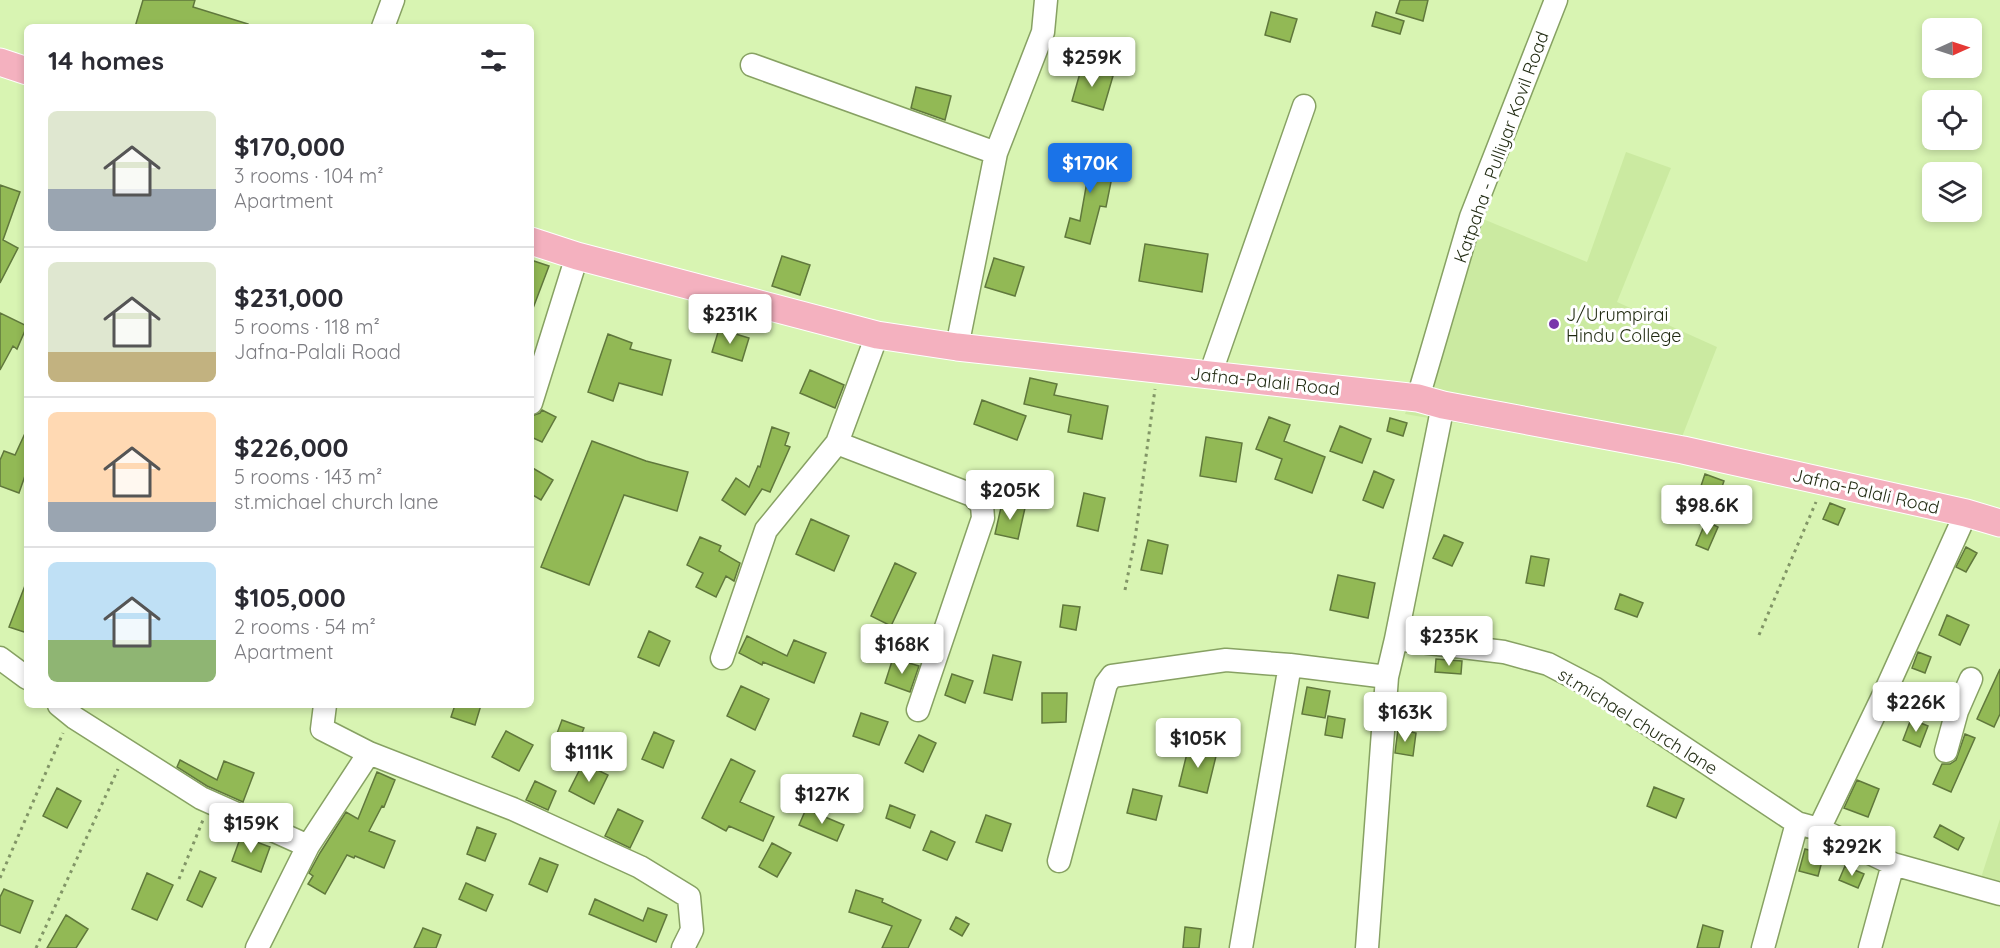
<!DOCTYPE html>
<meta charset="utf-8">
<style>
body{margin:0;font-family:Quicksand,sans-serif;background:#f2f2f3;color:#2b2b33;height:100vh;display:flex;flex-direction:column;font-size:22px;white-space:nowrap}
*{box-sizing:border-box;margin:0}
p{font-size:20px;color:#7c7c81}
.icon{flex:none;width:33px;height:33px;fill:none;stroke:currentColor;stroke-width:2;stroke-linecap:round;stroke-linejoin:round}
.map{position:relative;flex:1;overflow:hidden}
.drawer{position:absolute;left:24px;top:24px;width:510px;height:684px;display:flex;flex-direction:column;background:#fff;border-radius:9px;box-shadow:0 3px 9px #0003}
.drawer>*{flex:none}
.needle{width:39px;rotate:87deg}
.controls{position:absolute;left:1922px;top:18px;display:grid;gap:12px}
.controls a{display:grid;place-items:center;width:60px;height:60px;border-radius:9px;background:#fff;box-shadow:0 3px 9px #0003;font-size:30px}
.price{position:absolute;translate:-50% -51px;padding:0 14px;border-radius:6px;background:#fff;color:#222;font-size:20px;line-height:39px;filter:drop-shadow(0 2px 3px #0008)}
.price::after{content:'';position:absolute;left:50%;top:36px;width:18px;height:14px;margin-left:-9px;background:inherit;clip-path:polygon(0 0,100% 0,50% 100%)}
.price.on{background:#1a73e8;color:#fff}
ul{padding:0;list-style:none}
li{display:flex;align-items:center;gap:18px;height:150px;padding:0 24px}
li+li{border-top:2px solid #e1e1e2}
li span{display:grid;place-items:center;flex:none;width:168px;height:120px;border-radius:9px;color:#555}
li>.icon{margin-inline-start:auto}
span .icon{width:72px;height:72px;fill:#fffc;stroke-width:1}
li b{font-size:26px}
h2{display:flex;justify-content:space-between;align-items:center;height:72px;padding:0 24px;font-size:26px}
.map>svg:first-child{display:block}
.built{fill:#cbeaa1}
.building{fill:#92b955;stroke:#60783c;stroke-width:1.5}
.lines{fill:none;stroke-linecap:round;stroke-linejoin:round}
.minor-casing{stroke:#87a163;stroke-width:25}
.major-casing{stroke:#fff;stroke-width:29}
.path{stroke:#819566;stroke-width:3;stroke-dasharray:3 4.5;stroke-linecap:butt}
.minor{stroke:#fff;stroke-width:22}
.major{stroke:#f4b1bf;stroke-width:27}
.poi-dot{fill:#7936ab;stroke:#fff;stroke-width:2}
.labels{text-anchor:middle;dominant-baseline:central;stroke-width:6;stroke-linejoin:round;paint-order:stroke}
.street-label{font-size:18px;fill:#1f2910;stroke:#fff}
.poi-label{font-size:18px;fill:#1f2910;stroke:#fff;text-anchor:start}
</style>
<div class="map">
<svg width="2000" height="948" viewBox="0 0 2000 948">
<rect width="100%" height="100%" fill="#d8f4b2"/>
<path class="built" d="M1626,152L1671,168L1617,302L1717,347L1673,460L1405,414L1483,219L1587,262Z
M2000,819V895L1978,887Z"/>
<path class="building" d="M143,0H195L193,7L248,24L247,27H135Z
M1400,0H1428L1423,21L1396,13Z
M1271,12L1297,19L1290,42L1265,35Z
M1376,12L1404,21L1400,34L1372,26Z
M1082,66L1113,76L1103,110L1072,101Z
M916,87L951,96L945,120L911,108Z
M1070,154L1115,162L1106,207L1100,206L1090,244L1065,237L1070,218L1080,221L1088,176L1067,171Z
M0,185L20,192L3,240L18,248L0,283Z
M1145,244L1208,254L1202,292L1139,281Z
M782,256L810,265L800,295L772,286Z
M994,258L1024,267L1015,296L985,287Z
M531,260L549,266L532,311L531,310Z
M0,313L27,326L17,349L13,346L0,370Z
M719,329L749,338L742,361L712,352Z
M608,334L632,343L630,349L671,360L662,395L619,383L613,401L588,392Z
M810,370L844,385L835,408L800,393Z
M1030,378L1057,384L1054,395L1108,406L1102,439L1068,432L1071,415L1024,404Z
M982,400L1026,416L1017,440L974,424Z
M542,410L556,417L542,442L531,437V416L540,413Z
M1269,417L1290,425L1284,441L1325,457L1312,493L1275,479L1282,459L1256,449Z
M1390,418L1407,423L1403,436L1387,431Z
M1340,426L1371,439L1362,463L1330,451Z
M772,427L789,433L785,445L790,447L770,492L762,489L745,515L722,500L736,478L749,487L758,466L760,467Z
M27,429V470L19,493L0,486V460L4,451L15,455Z
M1206,437L1242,443L1236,482L1200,476Z
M592,441L646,461L688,472L677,511L624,495L589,585L541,567Z
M531,467L553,480L541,500L531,494Z
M1374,471L1394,480L1383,508L1363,500Z
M1705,474L1724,481L1717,502L1698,495Z
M1084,493L1105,498L1098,531L1077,526Z
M1002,503L1025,508L1018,539L995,534Z
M1830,503L1845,509L1838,525L1823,519Z
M811,519L849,536L834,571L796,554Z
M1706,521L1718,527L1708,550L1696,545Z
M1444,535L1463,543L1452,566L1433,558Z
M700,537L721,546L719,551L740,563L734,581L726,576L716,597L696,587L703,573L687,565Z
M1148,540L1168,545L1162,574L1141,570Z
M1966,547L1977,553L1966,572L1956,567Z
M1531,556L1549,559L1544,586L1526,583Z
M895,563L916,573L891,626L871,616Z
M1338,575L1375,583L1368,618L1330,610Z
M26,583H27V633L9,627Z
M1620,594L1643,603L1637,617L1615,609Z
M1063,605L1080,607L1076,630L1060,627Z
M1947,615L1969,625L1960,645L1939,635Z
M1468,622L1485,625L1484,636L1467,634Z
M649,631L670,641L659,666L638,657Z
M747,636L787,656L794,640L826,653L814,683L763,662L762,665L739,653Z
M1918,652L1931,657L1925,673L1912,668Z
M993,655L1021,662L1012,700L984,693Z
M893,658L919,666L910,692L885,683Z
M1436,659L1462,661L1461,674L1435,672Z
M2000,669V714L1994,727L1977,719Z
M952,674L973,681L965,703L945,695Z
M741,686L769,699L755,730L727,716Z
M1307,687L1330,691L1325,718L1302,714Z
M1042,693H1067L1066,722L1042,723Z
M455,705H481L475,725L451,717Z
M861,713L888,722L879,745L853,736Z
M1328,716L1345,719L1342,738L1325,735Z
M1911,719L1928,726L1920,747L1903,740Z
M562,720L584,728L573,755L552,747Z
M1398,729L1416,733L1413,756L1395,753Z
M506,731L533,745L519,771L492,757Z
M654,732L674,741L663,768L642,759Z
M1965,734L1975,738L1951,792L1933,784L1942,764H1950L1956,760Z
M919,735L936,743L923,772L905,763Z
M1189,745L1217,752L1207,793L1179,786Z
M731,759L755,771L740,802L774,817L763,841L729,826L726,831L702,818Z
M180,760L217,780L224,761L254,773L243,802L207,786L177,767Z
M583,763L608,775L594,804L569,791Z
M377,772L395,780L384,807L382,806L369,831L395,841L384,868L355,856L354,858L347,855L325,894L308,884L313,876L309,873L320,853L346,812L358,819Z
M1857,780L1879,789L1868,817L1844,808Z
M535,781L556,791L548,810L526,800Z
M1654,787L1684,799L1676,818L1647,806Z
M57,788L81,801L67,828L43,816Z
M1133,789L1162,796L1156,820L1127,813Z
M890,805L915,815L910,828L886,818Z
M618,809L643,821L630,848L605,836Z
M806,809L844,825L837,841L799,825Z
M986,815L1011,824L1002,851L976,842Z
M1940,825L1964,838L1958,850L1934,837Z
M477,827L496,834L485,861L467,854Z
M931,831L955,842L947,860L923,850Z
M241,836L270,847L261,872L232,861Z
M772,843L791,853L777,877L759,867Z
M1805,849L1824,854L1818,876L1799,871Z
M540,858L558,865L547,892L529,884Z
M1845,866L1864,874L1858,888L1839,880Z
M200,871L216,878L202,907L187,900Z
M147,873L173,885L157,920L132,909Z
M466,883L493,895L486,911L459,899Z
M4,889L33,901L20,933L0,925V897Z
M856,890L883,899L882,902L921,920L908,948H882L892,926L849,912Z
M595,899L643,921L648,908L667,915L656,942L589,914Z
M66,915L88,929L76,948H47Z
M956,917L969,924L962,936L950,929Z
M1703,925L1723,931L1719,948H1697Z
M1185,927L1201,929L1199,948H1183Z
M423,928L441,935L436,948H414Z"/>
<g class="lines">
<defs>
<path id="minor" d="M383,27L393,0
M752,65L996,153
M957,347L996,153L1043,32L1046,0
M1210,375L1304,106
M1418,398L1471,217L1556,0
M531,403L577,256
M1443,405L1396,639L1504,652L1548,664L1594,688L1797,823L1819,829L1886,690L1966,513
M837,443L972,495L982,505L983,518L918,710
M0,658L27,678
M722,658L766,530L837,443L877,335
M1886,690L1957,711L1946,751
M59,705L75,718L201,798L308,846
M325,705L322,729L369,753L513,809L640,867L689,897L692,930L683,948
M1957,711L1971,679
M1819,829L1893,864L1870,948
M1059,861L1106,684L1112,676L1226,660L1290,665L1387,677
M1893,864L2000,894
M257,948L308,846L369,753
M1241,948L1290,665
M1367,948L1387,677L1396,639
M1763,948L1797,823"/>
<path id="major" d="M0,62L27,71
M531,241L577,256L877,335L957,347L1418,398L1443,405L1683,450L1966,513L2000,523"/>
</defs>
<use href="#minor" class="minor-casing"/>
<use href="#major" class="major-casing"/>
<path class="path" d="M1125,590L1135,539L1155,389
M1759,635L1816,502
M0,878L63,733
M179,879L203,820
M36,948L118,769"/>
<use href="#minor" class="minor"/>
<use href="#major" class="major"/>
</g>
<circle class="poi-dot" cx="1554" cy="324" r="6"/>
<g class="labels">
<g class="street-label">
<text transform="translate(1501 147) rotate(-70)">Katpaha - Pulliyar Kovil Road</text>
<text transform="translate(1265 381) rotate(6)">Jafna-Palali Road</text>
<text transform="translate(1866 491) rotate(13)">Jafna-Palali Road</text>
<text transform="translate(1638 721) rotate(32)">st.michael church lane</text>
</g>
<g class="poi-label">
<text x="1566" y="314">J/Urumpirai<tspan x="1566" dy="21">Hindu College</tspan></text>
</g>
</g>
</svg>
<div class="controls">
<a><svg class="needle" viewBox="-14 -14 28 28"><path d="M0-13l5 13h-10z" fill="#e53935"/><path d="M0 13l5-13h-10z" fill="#7c7c81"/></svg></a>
<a><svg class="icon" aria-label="locate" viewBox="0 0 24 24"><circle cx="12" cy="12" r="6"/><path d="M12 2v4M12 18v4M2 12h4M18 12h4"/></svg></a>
<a><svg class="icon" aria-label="layers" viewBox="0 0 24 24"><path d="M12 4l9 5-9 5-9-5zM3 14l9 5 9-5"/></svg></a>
</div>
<b class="price" style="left:1092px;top:88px">$259K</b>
<b class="price on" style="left:1090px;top:194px">$170K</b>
<b class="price" style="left:730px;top:345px">$231K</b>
<b class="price" style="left:1010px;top:521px">$205K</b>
<b class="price" style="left:1707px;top:536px">$98.6K</b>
<b class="price" style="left:1449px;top:667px">$235K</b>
<b class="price" style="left:902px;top:675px">$168K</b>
<b class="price" style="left:1916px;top:733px">$226K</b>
<b class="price" style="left:1405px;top:743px">$163K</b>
<b class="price" style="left:1198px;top:769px">$105K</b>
<b class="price" style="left:589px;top:783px">$111K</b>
<b class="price" style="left:822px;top:825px">$127K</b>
<b class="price" style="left:251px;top:854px">$159K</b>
<b class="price" style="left:1852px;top:877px">$292K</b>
<section class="drawer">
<h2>14 homes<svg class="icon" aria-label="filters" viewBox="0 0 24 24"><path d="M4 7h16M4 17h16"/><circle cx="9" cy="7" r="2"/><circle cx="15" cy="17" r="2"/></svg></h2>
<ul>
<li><span style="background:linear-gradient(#dfe7d0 65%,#9aa5b1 0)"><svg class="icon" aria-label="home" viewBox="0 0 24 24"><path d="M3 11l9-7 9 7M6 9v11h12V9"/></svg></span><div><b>$170,000</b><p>3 rooms · 104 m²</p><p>Apartment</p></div></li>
<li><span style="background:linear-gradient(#dfe7d0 75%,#c2b280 0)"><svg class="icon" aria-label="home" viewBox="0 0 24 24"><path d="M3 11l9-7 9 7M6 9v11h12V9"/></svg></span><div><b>$231,000</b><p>5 rooms · 118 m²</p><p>Jafna-Palali Road</p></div></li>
<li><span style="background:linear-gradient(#ffd9b3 75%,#9aa5b1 0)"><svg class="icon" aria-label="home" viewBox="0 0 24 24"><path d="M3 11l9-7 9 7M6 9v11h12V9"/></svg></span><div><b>$226,000</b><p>5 rooms · 143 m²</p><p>st.michael church lane</p></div></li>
<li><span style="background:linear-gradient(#bfe0f5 65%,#8fb573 0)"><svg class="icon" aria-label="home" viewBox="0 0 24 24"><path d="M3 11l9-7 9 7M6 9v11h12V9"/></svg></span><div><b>$105,000</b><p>2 rooms · 54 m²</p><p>Apartment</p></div></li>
</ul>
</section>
</div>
